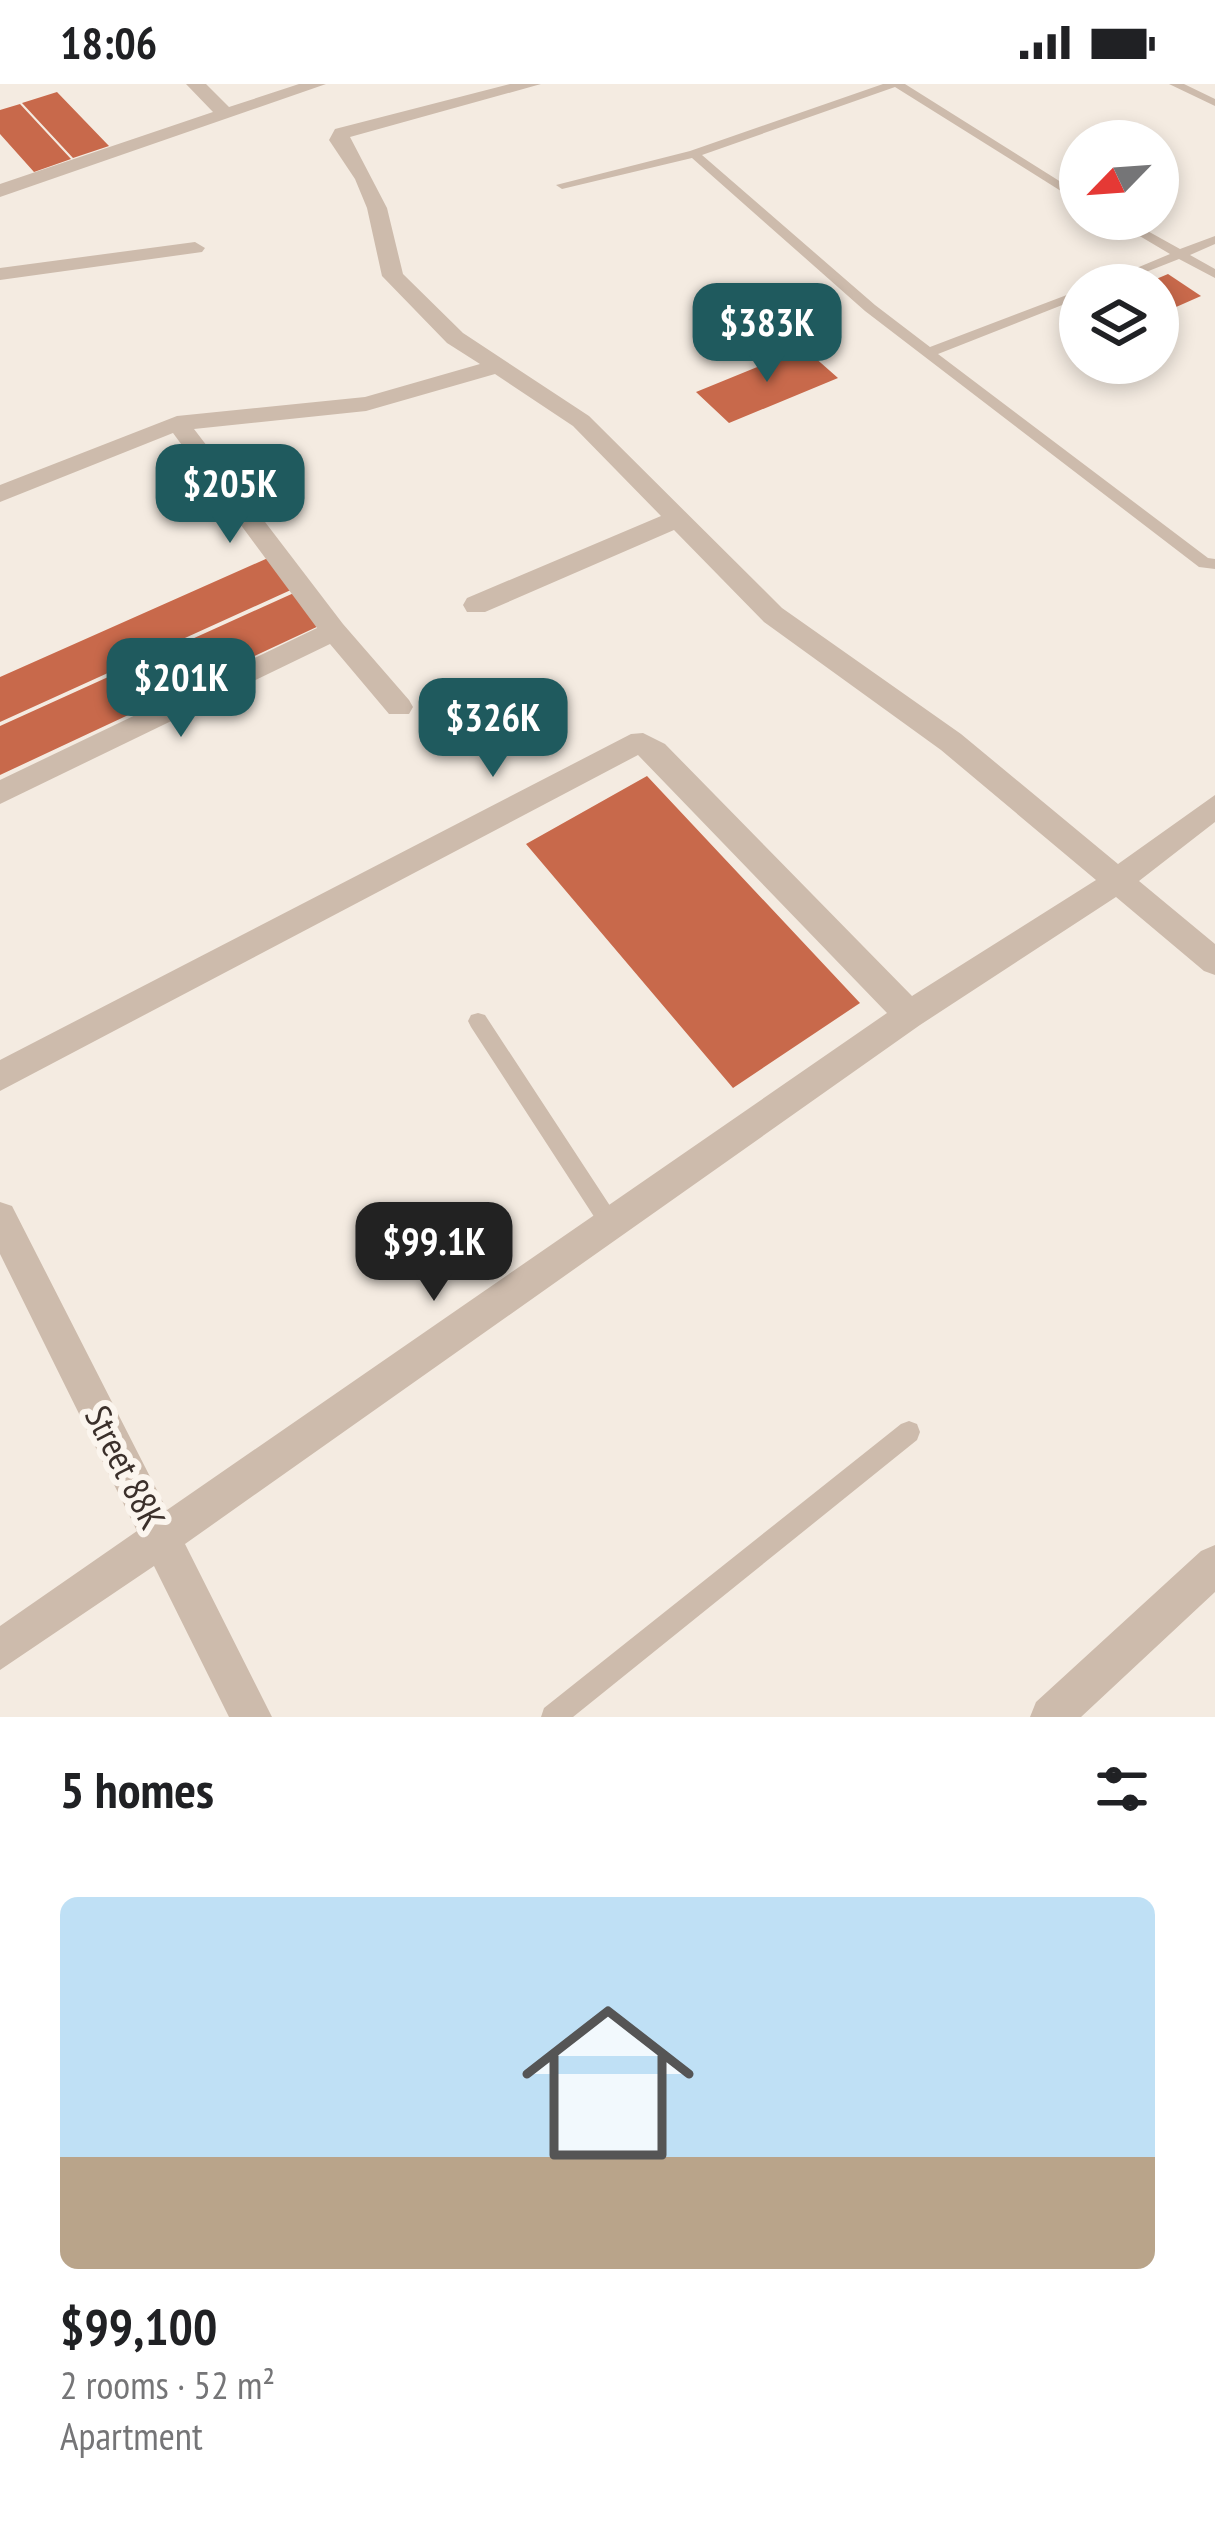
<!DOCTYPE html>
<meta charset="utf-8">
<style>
body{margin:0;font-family:"PT Sans Narrow",sans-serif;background:#f6f6f6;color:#202124;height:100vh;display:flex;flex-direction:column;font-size:45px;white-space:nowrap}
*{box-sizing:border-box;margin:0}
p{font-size:39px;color:#757577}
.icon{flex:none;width:66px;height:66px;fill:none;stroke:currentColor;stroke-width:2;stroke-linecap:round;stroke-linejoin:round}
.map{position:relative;height:1633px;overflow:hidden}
.sheet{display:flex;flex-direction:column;background:#fff;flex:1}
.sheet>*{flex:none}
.needle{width:78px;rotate:245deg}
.buttons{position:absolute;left:1059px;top:36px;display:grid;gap:24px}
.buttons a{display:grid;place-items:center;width:120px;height:120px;border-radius:50%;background:#fff;box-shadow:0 6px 18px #0003;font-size:60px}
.price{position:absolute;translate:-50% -102px;padding:0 27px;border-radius:24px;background:#1f5a5e;color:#fff;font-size:39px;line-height:78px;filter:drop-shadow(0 3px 6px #0008)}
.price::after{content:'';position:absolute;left:50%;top:72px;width:36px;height:27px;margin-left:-18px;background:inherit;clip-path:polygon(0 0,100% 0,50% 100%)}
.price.current{background:#222;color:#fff}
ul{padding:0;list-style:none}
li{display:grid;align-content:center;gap:24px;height:636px;padding:0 60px}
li+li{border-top:3px solid #e0e0e0}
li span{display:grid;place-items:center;height:372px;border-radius:18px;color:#555}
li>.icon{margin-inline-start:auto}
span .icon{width:216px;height:216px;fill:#fffc;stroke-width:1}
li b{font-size:51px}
h2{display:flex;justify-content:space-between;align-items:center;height:144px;padding:0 60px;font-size:51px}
.status{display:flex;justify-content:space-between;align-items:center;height:84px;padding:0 60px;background:#fff;direction:ltr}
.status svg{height:33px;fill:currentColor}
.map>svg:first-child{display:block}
.building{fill:#c8694b}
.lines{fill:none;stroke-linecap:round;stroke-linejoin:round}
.service{fill:#cdbbac;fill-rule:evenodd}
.minor{fill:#cdbbac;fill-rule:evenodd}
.labels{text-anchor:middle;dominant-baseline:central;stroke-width:12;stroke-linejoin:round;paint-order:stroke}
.near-street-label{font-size:36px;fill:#3b302b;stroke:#fbf5ee}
</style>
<div class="status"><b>18:06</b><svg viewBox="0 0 49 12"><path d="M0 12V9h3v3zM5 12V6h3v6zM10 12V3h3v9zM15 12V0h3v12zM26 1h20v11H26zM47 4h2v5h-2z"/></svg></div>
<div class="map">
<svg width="1215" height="1633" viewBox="0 0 1215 1633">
<rect width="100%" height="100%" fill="#f4ebe1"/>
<path class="building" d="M57,8L109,62L73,74L22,19Z
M20,20L71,75L34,88L0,50V26Z
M1168,190L1201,212L1158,231V201H1142Z
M804,264L838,294L729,339L696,308Z
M268,474L293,505L0,638V593Z
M296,508L323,540L0,691V642Z
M647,692L860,919L733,1004L526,760Z"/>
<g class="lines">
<path class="service" d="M883,0H905L1080,110V119L895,3L702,71L875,221L930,263L1080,206V214L938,270L1208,474L1215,475V485L1199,483L865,227L692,74L562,105L556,101L690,67Z
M1169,0H1184L1215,15V22Z
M1111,135H1126L1180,165L1215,152V160L1190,171L1215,185V194L1179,175L1113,201H1096L1170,170Z
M478,929L485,931L618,1134L621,1141L618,1148L611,1151L604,1148L471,943L468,937L471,931Z
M909,1337L917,1340L920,1348L917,1356L573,1633H541L544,1624L901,1340Z"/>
<path class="minor" d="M186,0H206L229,23L299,0H326L0,113V100L213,28Z
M510,0H541L350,53L387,124L403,190L463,249L589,332L782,524L961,650L1118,780L1215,711V738L1139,797L1215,860V891L1204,887L1116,813L920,941L185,1460L272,1633H229L154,1482L0,1586V1542L137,1447L0,1170V1118L12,1122L167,1426L887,929L638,671L0,1007V976L631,650L643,649L665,660L912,912L1096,796L941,666L764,538L674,446L485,528H467L463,521L467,514L661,432L573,342L495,290L366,327L194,345L343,540L409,616L413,623L409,630H389L330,560L0,720V696L317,544L173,349L0,418V401L177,332L365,313L480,280L447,259L382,192L367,124L355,95L329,56L335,45Z
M195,158L205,164L202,168L0,196V184Z
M1215,1461V1508L1081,1633H1030L1036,1618L1201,1467Z"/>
</g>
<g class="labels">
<g class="near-street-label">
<text transform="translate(126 1383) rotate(63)">Street 88K</text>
</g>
</g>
</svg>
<div class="buttons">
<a><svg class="needle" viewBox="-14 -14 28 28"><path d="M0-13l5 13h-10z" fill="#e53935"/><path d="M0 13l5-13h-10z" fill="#757577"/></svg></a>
<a><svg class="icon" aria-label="layers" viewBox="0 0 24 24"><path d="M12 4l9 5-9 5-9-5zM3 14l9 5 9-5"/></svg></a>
</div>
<b class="price" style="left:767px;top:301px">$383K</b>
<b class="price" style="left:230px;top:462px">$205K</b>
<b class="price" style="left:181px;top:656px">$201K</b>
<b class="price" style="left:493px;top:696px">$326K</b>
<b class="price current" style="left:434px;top:1220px">$99.1K</b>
</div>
<section class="sheet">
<h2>5 homes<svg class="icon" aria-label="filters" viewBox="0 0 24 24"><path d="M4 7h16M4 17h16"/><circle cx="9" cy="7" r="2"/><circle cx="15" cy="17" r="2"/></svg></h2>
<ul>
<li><span style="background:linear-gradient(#bfe0f5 70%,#b9a48a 0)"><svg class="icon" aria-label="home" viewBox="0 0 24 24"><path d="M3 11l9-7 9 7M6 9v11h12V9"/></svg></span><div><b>$99,100</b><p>2 rooms · 52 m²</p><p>Apartment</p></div></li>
</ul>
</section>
